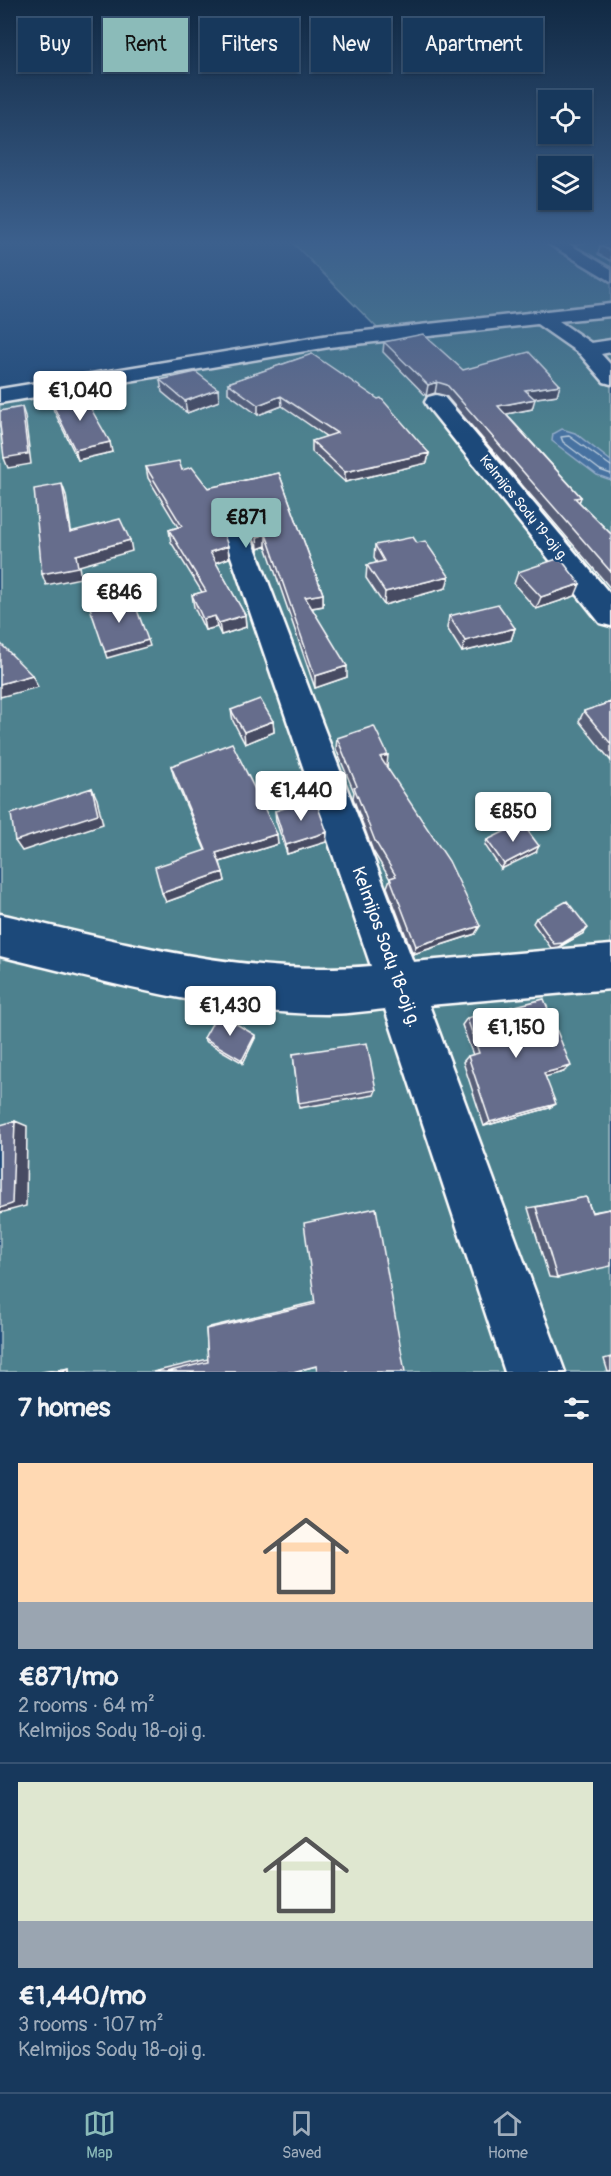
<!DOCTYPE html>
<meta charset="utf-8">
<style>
body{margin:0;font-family:Pangolin,sans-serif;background:#203f62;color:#f1f3f6;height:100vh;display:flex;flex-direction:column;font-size:22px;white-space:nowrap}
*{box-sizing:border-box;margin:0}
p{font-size:20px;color:#9eacbb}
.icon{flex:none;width:33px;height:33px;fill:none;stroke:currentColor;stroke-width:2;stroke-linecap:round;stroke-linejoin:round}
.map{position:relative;height:1372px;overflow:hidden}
.side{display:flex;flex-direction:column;background:#17385c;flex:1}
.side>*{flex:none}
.top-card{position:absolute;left:18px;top:18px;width:576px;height:54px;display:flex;gap:12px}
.tools{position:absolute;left:538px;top:90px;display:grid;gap:12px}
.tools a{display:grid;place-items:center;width:54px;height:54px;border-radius:0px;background:#17385c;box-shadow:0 2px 4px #0004,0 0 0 2px #365272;font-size:30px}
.price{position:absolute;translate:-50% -51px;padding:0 14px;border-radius:6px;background:#fff;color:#222;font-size:20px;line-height:39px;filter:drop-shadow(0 2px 3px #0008)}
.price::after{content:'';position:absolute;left:50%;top:36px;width:18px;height:14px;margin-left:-9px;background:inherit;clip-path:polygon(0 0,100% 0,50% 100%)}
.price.active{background:#8bbbb9;color:#111}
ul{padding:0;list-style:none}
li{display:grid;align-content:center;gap:12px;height:318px;padding:0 18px}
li+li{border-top:2px solid #365272}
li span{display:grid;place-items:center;height:186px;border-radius:0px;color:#555}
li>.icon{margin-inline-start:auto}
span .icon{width:108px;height:108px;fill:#fffc;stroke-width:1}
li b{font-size:26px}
h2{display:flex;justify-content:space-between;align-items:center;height:72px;padding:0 18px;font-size:26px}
.pill{padding:0 21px;border-radius:0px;background:#17385c;box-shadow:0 2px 4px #0004,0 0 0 2px #365272;font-size:21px;line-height:54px}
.pill.active{background:#8bbbb9;color:#111}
.dock{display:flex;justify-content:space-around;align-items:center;height:84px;border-top:2px solid #365272;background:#17385c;font-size:16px;color:#9eacbb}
.dock a{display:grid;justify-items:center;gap:3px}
.dock .active{color:#8bbbb9}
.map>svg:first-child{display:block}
.green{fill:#4e818e;stroke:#a6c0c6;stroke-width:1.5}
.water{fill:#4672a1;stroke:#90aac7;stroke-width:1.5}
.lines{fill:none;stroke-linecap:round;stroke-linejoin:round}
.shore{stroke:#b5c7d9;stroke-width:1.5}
.minor-casing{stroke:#fff;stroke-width:5}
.minor{fill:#1f4a7a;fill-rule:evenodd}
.wall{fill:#585e78;stroke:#fff;stroke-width:1.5}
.shaded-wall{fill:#474c62;stroke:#fff;stroke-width:1.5}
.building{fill:#666d8c;stroke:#fff;stroke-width:1.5}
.labels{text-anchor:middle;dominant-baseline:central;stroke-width:4.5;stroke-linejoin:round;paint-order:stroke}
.far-street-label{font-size:14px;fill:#fff;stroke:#1f4a7a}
.near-street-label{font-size:18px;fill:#fff;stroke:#1f4a7a}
</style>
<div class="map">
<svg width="611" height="1372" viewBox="0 0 611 1372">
<rect width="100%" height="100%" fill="#1f4a7a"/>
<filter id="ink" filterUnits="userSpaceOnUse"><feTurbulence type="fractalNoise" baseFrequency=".0167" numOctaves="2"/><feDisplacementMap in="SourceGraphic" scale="12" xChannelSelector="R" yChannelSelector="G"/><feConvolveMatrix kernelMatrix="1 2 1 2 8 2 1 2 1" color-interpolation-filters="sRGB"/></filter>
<g filter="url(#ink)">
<path class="green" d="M291,241H611V1372H0V401L386,337Z"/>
<path class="water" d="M562,429L575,433L611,461V480L597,475L552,441L553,434Z"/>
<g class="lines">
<path class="shore" d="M611,466L569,436L561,437L563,442L600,470L611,474"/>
<defs>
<path id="minor" d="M544,241H564L611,269V281Z
M611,304V316L559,321L591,343L611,340V352L601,354L611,365V384L604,382L580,354L537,324L329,347L0,403V389L329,335Z
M436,395L444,397L611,595V626L600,623L428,407L425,402L428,397Z
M233,516L242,518L246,524L413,962L611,945V989L429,1005L565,1372H505L385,1009C366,1011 346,1014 326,1014C215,1013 107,982 0,956V914C122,942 245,977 371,966L220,524L224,518Z"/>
</defs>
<use href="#minor" class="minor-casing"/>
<use href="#minor" class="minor"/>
</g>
<path class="wall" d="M611,244V261L598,254L600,246Z
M384,342L463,370L560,385L557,395L534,398L532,409L506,414L581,497L579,502L611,534V589L446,396L435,393L426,396L383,352Z
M312,354L429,453L427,463L345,482L312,452V441L327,437L282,406L258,415L228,393V383Z
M160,380L218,389L219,401L187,413L162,392Z
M51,401L112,452L78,460L54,411Z
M146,467L182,470L208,488L279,473L323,594V606L312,608L347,677L315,688L266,546L258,549L244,517L233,514L222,517L219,522L229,558L216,563L245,615L246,627L221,635L217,627L205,630L194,607L192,595L202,592L171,542L169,530L178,527L148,478Z
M375,545L446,588L384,605L366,578L367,565L377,563L374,558Z
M518,572L575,596L536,609L514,584Z
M449,616L515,628L511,640L462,652L447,628Z
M611,702V761L579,721L584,711Z
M231,710L273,721L274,732L245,744L233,721Z
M337,738L387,766H386L475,934L413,954L387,887L390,879L373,851L353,798L354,792L336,749Z
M171,766L278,844L220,862L225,881L166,902L205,850L174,777Z
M275,811L327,832L326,842L287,854L276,821Z
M487,840L536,852L501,869L485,845Z
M536,918L584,933L559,947L551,948L533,923Z
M467,1018L563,1072L545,1076L549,1108L484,1126L463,1062L468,1056L473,1055L462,1025Z
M204,1038H255L243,1063L205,1041Z
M293,1054L376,1090L374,1095L299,1108Z
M586,1197L592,1212L610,1209L557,1278L549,1277L528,1208Z
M376,1208L316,1366L293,1372H153L208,1359L206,1329L210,1327L315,1302Z
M611,1357V1372H608L604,1359Z
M69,1368V1372H41Z"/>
<path class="shaded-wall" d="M578,241H596L577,244Z
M437,382L435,393L426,396L428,385Z
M560,385L557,395L523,400L525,390Z
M218,389L219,401L187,413L185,401Z
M281,396L282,406L258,415V405Z
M535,399L532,409L496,416L498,406Z
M22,407L25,416L31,464L8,468L4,458Z
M110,442L112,452L78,460L75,450Z
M429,453L427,463L345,482V472Z
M62,484L66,495L73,543L70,532Z
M581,497L577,508L575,498Z
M232,502L233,514L222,517L218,525L216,513L221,505Z
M266,534V546L258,549L257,537Z
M130,540L132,551L79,566L81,578L46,585L42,574L76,555Z
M228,546L229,558L211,564L210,552Z
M449,576L446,588L384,605L385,592Z
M580,584L575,596L536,609L541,597Z
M323,594V606L305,609V597Z
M245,615L246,627L221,635L219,623Z
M215,616L217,627L205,630L203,619Z
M515,628L511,640L462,652L465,641Z
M148,640L150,646L107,658L105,652Z
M347,666V677L315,688V676Z
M32,675L38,687L0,697V684Z
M273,721L274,732L245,744L244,732Z
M388,755L387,766L378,768L380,757Z
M92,788L97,799L103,824L22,851L15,841Z
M327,832L326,842L287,854L286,845Z
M277,834L278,844L219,862L216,853Z
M539,846L536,852L501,869L504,864Z
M223,872L225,881L166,902L162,893Z
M480,926L475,934L413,954L416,946Z
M588,928L584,933L559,947L563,943Z
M255,1035V1038L243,1063L242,1060Z
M571,1066L563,1072L537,1079L544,1073Z
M556,1104L549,1108L484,1126L490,1122Z
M15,1121L27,1126L26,1206L0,1213V1208Z
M69,1368V1372H64V1370Z"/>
<path class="building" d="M611,244V251L600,246Z
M423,334L463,370L529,352L560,385L525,390L535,399L498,406L581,497L575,498L611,534V572L447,385L437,382L428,385L384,342Z
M312,354L378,399L381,398L429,453L345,472L312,441L337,433L281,396L258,405L228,383Z
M196,372L218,389L185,401L160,380Z
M83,395L110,442L75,450L51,401Z
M22,407L28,454L4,458L0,425V411Z
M179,461L182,470L192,467L208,488L279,473L323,594L305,597L347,666L315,676L266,534L257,537L243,505L232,502L221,505L216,513L228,546L210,552L245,615L219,623L215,616L203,619L192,595L206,591L169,530L182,526L146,467Z
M62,484L70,532L120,519L130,540L76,555L78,567L42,574L34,489Z
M413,537L417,543L425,541L449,576L385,592L367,565L384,561L375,545Z
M560,558L580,584L541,597L518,572Z
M132,596L148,640L105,652L90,608Z
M498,604L515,628L465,641L449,616Z
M0,643L32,675L0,684Z
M260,699L273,721L244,732L231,710Z
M611,702V744L584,711Z
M374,726L388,755L380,757L449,861L480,926L416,946L390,878L396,876L375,841L354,787L357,786L337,738Z
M232,743L277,834L216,853L223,872L162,893L155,867L206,850L171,766Z
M92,788L98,814L15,841L11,814Z
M315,799L327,832L286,845L275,811Z
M522,823L539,846L504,864L487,840Z
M567,901L588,928L563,943L554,944L536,918Z
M544,999L571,1066L544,1073L556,1104L490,1122L468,1056L479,1053L467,1018Z
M218,1013L255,1035L242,1060L204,1038Z
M367,1043L376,1090L299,1103L293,1054Z
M15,1121L12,1204L0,1208V1125Z
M586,1197L592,1213L610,1209L611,1212V1266L557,1278L536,1207Z
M376,1208L405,1372H317L316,1366L293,1372H166L208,1362L206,1329L315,1304L304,1223Z
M64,1370V1372H51Z"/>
</g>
<linearGradient id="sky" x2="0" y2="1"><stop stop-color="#112943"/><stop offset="0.56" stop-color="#3c608d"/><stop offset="1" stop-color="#3c608d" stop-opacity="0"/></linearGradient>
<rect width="611" height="434" fill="url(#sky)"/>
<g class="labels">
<g class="far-street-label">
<text transform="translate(524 508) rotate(51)">Kelmijos Sodų 19-oji g.</text>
</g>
<g class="near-street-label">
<text transform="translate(386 947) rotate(70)">Kelmijos Sodų 18-oji g.</text>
</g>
</g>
</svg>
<div class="tools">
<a><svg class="icon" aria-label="locate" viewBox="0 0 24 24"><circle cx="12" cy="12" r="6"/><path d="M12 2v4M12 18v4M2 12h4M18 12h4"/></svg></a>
<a><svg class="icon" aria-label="layers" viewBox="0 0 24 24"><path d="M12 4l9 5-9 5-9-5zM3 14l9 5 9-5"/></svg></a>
</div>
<b class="price" style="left:80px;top:422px">€1,040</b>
<b class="price active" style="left:246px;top:549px">€871</b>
<b class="price" style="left:119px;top:624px">€846</b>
<b class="price" style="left:301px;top:822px">€1,440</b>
<b class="price" style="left:513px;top:843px">€850</b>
<b class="price" style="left:230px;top:1037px">€1,430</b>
<b class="price" style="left:516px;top:1059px">€1,150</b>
<div class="top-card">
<a class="pill">Buy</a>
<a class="pill active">Rent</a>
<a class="pill">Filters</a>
<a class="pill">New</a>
<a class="pill">Apartment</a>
</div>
</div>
<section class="side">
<h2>7 homes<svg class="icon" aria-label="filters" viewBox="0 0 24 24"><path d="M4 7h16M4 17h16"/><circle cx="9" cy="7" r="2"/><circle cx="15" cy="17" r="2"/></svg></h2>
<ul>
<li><span style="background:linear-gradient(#ffd9b3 75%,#9aa5b1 0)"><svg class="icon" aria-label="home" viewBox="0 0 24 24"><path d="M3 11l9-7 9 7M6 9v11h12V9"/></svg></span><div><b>€871/mo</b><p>2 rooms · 64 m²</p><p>Kelmijos Sodų 18-oji g.</p></div></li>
<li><span style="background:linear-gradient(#dfe7d0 75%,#9aa5b1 0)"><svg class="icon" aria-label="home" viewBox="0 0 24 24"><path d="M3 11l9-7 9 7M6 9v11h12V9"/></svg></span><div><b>€1,440/mo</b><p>3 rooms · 107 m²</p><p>Kelmijos Sodų 18-oji g.</p></div></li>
</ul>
</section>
<nav class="dock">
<a class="active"><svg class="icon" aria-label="map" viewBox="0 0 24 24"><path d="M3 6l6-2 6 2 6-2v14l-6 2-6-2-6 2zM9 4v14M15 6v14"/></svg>Map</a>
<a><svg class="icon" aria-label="saved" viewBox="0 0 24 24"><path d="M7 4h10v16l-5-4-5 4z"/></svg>Saved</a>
<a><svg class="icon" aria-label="home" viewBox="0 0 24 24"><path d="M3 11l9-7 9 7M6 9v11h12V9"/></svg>Home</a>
</nav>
